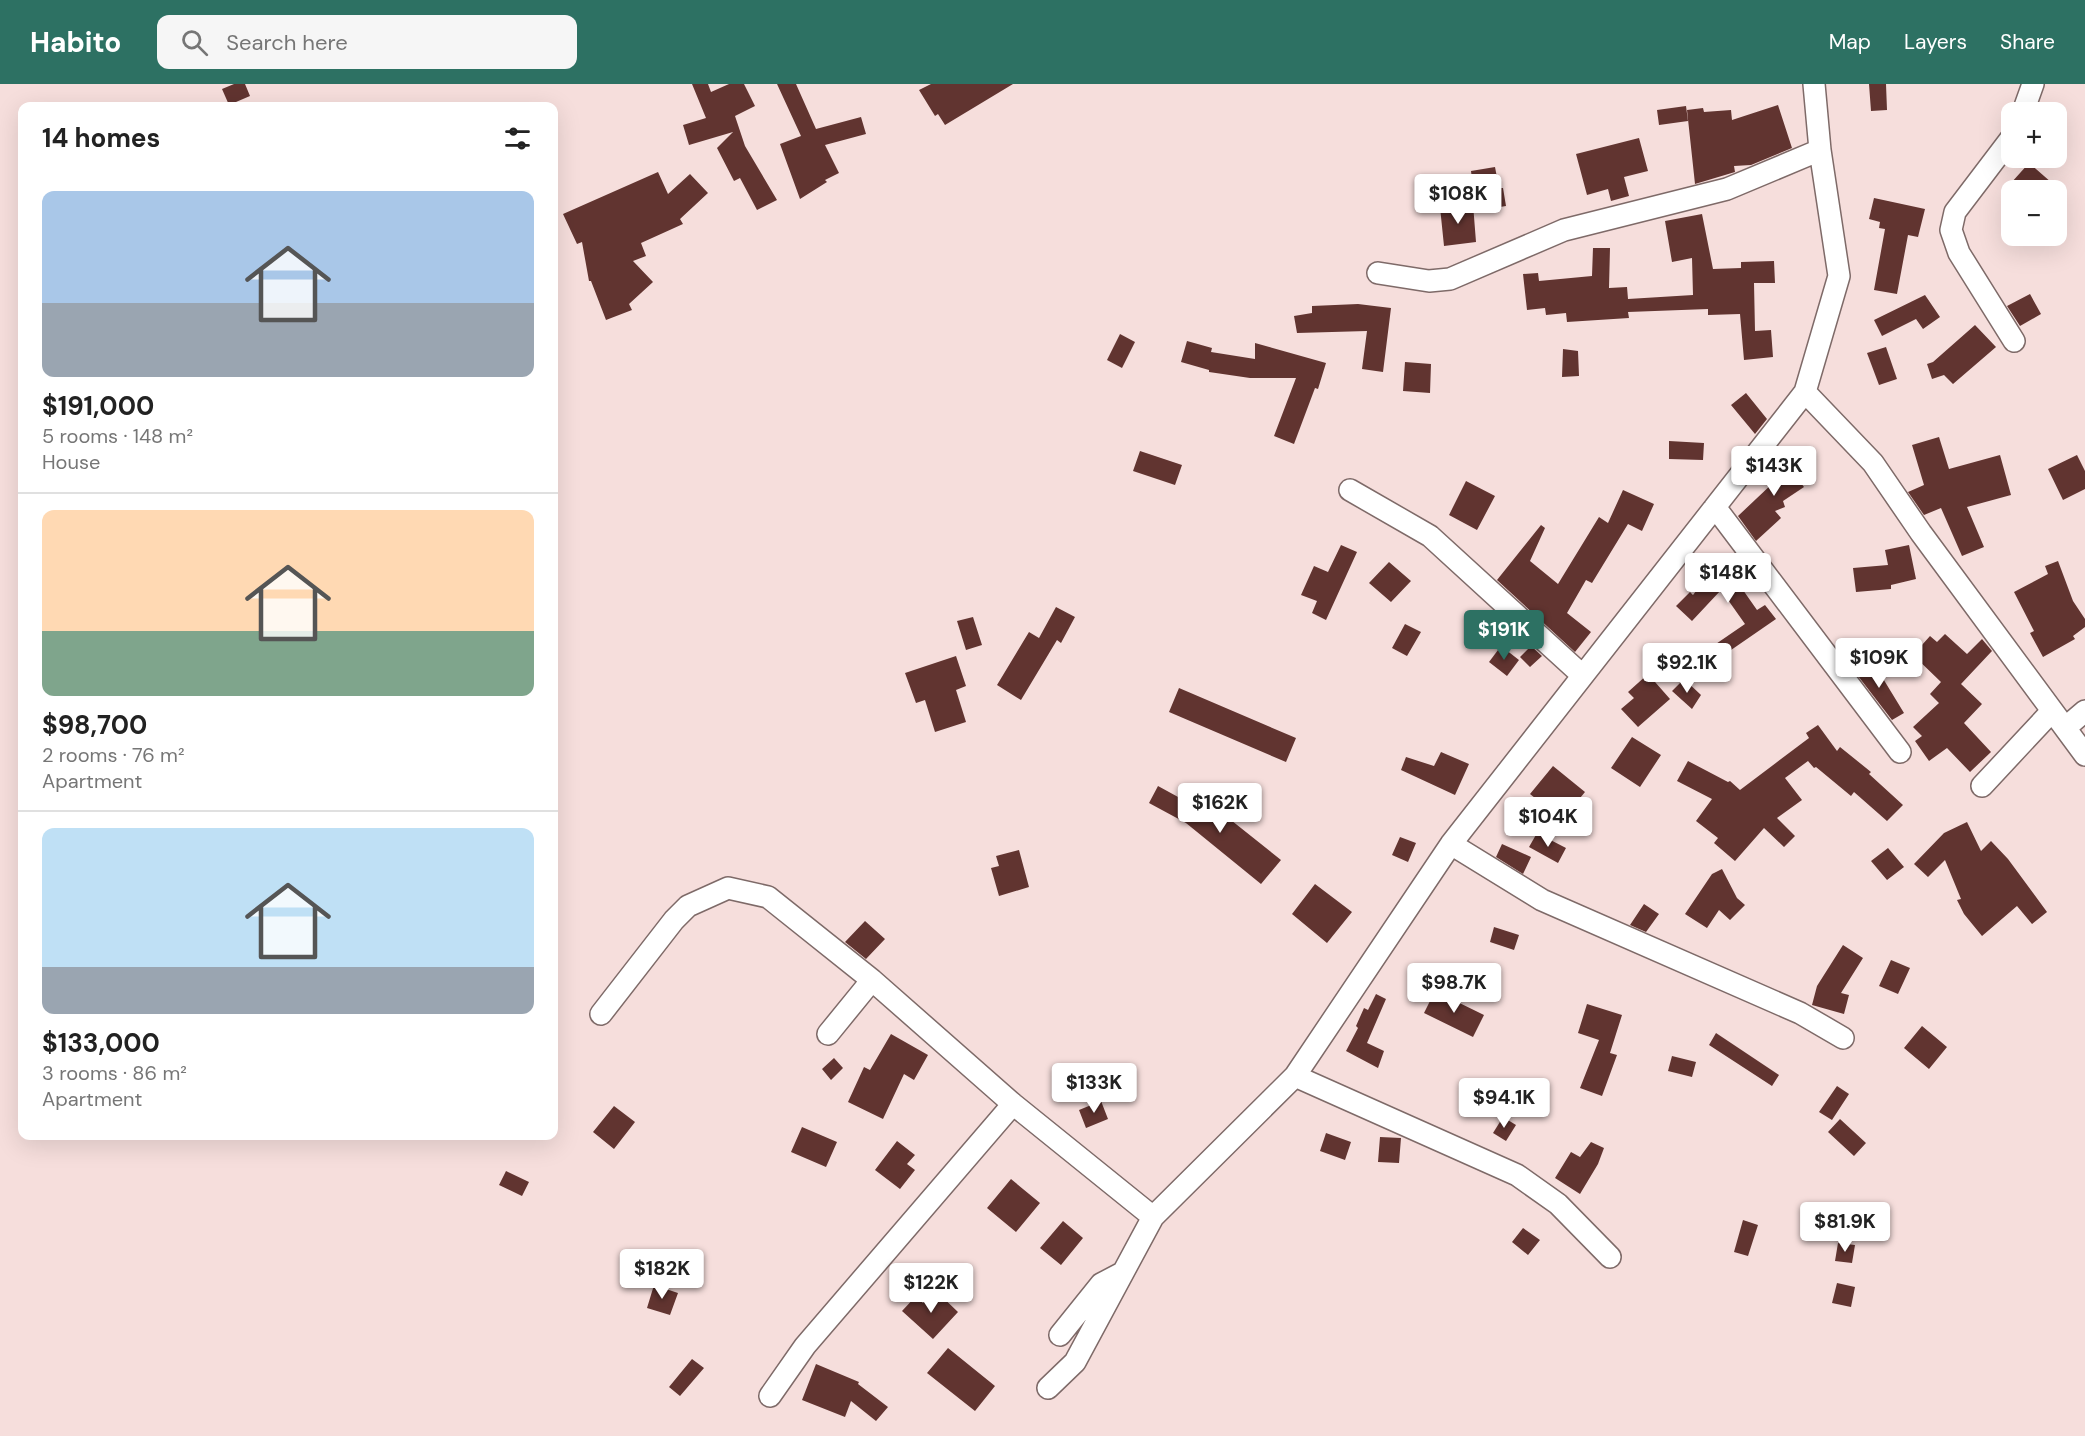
<!DOCTYPE html>
<meta charset="utf-8">
<style>
body{margin:0;font-family:"DM Sans",sans-serif;background:#f6f6f6;color:#222;height:100vh;display:flex;flex-direction:column;font-size:22px;white-space:nowrap}
*{box-sizing:border-box;margin:0}
p{font-size:20px;color:#767676}
.icon{flex:none;width:33px;height:33px;fill:none;stroke:currentColor;stroke-width:2;stroke-linecap:round;stroke-linejoin:round}
.map{position:relative;flex:1;overflow:hidden}
.panel{position:absolute;left:18px;top:18px;width:540px;height:1038px;display:flex;flex-direction:column;background:#fff;border-radius:12px;box-shadow:0 6px 24px #0002}
.panel>*{flex:none}
.controls{position:absolute;left:2001px;top:18px;display:grid;gap:12px}
.controls a{display:grid;place-items:center;width:66px;height:66px;border-radius:12px;background:#fff;box-shadow:0 6px 24px #0002;font-size:30px}
.price{position:absolute;translate:-50% -51px;padding:0 14px;border-radius:6px;background:#fff;color:#222;font-size:20px;line-height:39px;filter:drop-shadow(0 2px 3px #0008)}
.price::after{content:'';position:absolute;left:50%;top:36px;width:18px;height:14px;margin-left:-9px;background:inherit;clip-path:polygon(0 0,100% 0,50% 100%)}
.price.selected{background:#2d7163;color:#fff}
ul{padding:0;list-style:none}
li{display:grid;align-content:center;gap:12px;height:318px;padding:0 24px}
li+li{border-top:2px solid #e0e0e0}
li span{display:grid;place-items:center;height:186px;border-radius:12px;color:#555}
li>.icon{margin-inline-start:auto}
span .icon{width:108px;height:108px;fill:#fffc;stroke-width:1}
li b{font-size:26px}
h2{display:flex;justify-content:space-between;align-items:center;height:72px;padding:0 24px;font-size:26px}
header{display:flex;align-items:center;gap:36px;box-sizing:border-box;height:84px;padding:0 30px;background:#2d7163;color:#fff}
header strong{font-size:28px}
nav{display:flex;gap:33px;margin-inline-start:auto;font-size:21px}
.search{width:420px;height:54px;background:#f6f6f6;display:flex;align-items:center;gap:15px;box-sizing:border-box;padding:0 21px;border-radius:12px;color:#767676;font-size:22px}
.map>svg:first-child{display:block}
.building{fill:#613430}
.lines{fill:none;stroke-linecap:round;stroke-linejoin:round}
.minor-casing{stroke:#7e6a68;stroke-width:24}
.minor{stroke:#fff;stroke-width:21}
</style>
<header>
<strong>Habito</strong>
<div class="search"><svg class="icon" aria-label="search" viewBox="0 0 24 24"><circle cx="10" cy="10" r="6"/><path d="M15 15l6 6"/></svg>Search here</div>
<nav><a>Map</a><a>Layers</a><a>Share</a></nav>
</header>
<div class="map">
<svg width="2085" height="1352" viewBox="0 0 2085 1352">
<rect width="100%" height="100%" fill="#f6dedc"/>
<path class="building" d="M234,0H245L250,12L229,21L222,5Z
M692,0H708L711,8L729,0H744L755,22L735,32L745,62L777,116L757,126L740,94L734,97L717,64L733,48L689,61L683,41L706,34Z
M777,0H796L816,45L861,33L866,50L825,61L839,89L825,96L827,98L800,115L780,60L801,52Z
M931,0H1013L945,41L938,30L935,32L919,6Z
M1869,0H1886L1887,26L1871,27Z
M1778,21L1792,64L1751,81L1734,82L1735,88L1695,100L1687,26L1703,24L1704,28L1731,26L1732,36Z
M1686,22L1688,37L1659,41L1657,26Z
M1639,54L1648,87L1624,93L1629,112L1611,117L1608,105L1587,111L1576,70Z
M2029,79L2060,106H2019L2011,99Z
M1495,83L1499,104H1503L1506,122L1476,127L1471,87Z
M658,88L668,110L690,90L708,109L680,135L683,140L641,159L646,172L633,177L653,198L629,220L632,226L606,236L591,197H589L582,158L577,160L563,130Z
M1874,114L1925,125L1918,153L1908,151L1897,210L1874,206L1885,145L1879,144L1880,138L1869,135Z
M1473,120L1476,158L1444,162L1440,123Z
M1702,130L1713,185L1741,184V178L1774,177L1775,199H1754L1755,247L1771,246L1773,273L1744,276L1740,230L1708,231V225L1628,228L1629,234L1567,238L1566,229L1546,231L1545,224L1527,226L1523,190L1538,189L1539,197L1592,192L1593,164H1610L1609,204L1627,203L1628,215L1693,211L1692,174L1672,178L1665,137Z
M2030,210L2041,230L2020,242L2007,222Z
M1925,211L1940,233L1923,245L1916,235L1882,252L1874,236Z
M1358,220L1391,224L1383,288L1362,285L1367,247L1297,249L1294,232L1312,229V222Z
M1975,241L1996,263L1953,300L1944,291L1932,295L1927,280L1933,278Z
M1120,250L1135,258L1122,284L1107,276Z
M1187,257L1212,264L1211,268L1255,275V259L1326,279L1318,305L1315,304L1294,360L1274,352L1296,294H1250L1209,288V286L1181,278Z
M1886,263L1897,295L1879,301L1867,269Z
M1563,265L1578,267L1579,292L1562,293Z
M1405,278L1431,280L1430,309L1403,307Z
M1746,309L1767,335L1755,350L1731,321Z
M1939,353L1949,385L2000,371L2011,411L1967,423L1984,463L1962,472L1941,424L1924,431L1908,408L1924,401L1912,361Z
M1669,357L1704,359L1703,376L1669,375Z
M1140,367L1182,381L1175,401L1133,387Z
M1798,368L1810,383L1797,394L1804,403L1783,417L1785,423L1775,427L1781,434L1756,457L1738,432L1774,398L1769,391Z
M2077,371L2085,387V405L2063,416L2048,385Z
M1466,397L1495,412L1477,446L1449,431Z
M1623,406L1654,420L1642,447L1628,440L1592,499L1586,496L1567,529L1591,548L1575,568L1497,496L1541,441L1545,444L1530,477L1558,500L1599,433L1608,439Z
M1341,461L1357,468L1326,536L1312,529L1317,517L1301,511L1314,482L1328,488Z
M1909,461L1916,495L1891,501V505L1856,508L1853,484L1888,481L1885,466Z
M1733,469L1746,488L1736,496L1757,526L1765,521L1776,535L1718,575L1710,564L1745,540L1721,506L1692,537L1676,522L1690,508L1693,511L1715,482Z
M2058,477L2073,517L2085,535V543L2073,552L2075,555L2043,573L2030,549L2034,547L2014,508L2048,490L2045,482Z
M1389,478L1411,497L1391,518L1369,499Z
M1056,523L1075,533L1061,559L1057,556L1021,616L997,601L1029,548L1039,554Z
M973,533L982,561L966,566L957,537Z
M1405,540L1421,548L1407,572L1392,564Z
M1945,550L1967,570L1982,555L1992,567L1961,600L1982,620L1964,639L1991,668L1970,688L1947,664L1929,677L1915,657L1922,652L1913,643L1939,619L1930,610L1941,598L1913,571L1930,552L1937,558Z
M1501,562L1519,576L1507,592L1489,578Z
M1531,562L1542,572L1530,583L1520,573Z
M956,572L966,602L956,606L966,638L935,648L925,616L916,619L905,589Z
M1872,575L1881,587L1879,588L1904,629L1892,636L1855,588Z
M1648,590L1670,615L1638,643L1621,625L1634,614L1628,608Z
M1684,595L1701,611L1692,625L1672,607Z
M1179,604L1296,654L1286,678L1169,628Z
M1818,641L1837,667L1840,663L1871,688L1869,690L1903,721L1887,737L1854,708L1851,712L1816,683L1814,684L1808,677L1785,694L1802,716L1777,734L1795,752L1784,763L1764,744L1735,777L1714,759L1718,754L1696,737L1712,715L1677,697L1688,677L1728,698L1730,697L1740,706L1809,654L1806,649Z
M1632,653L1661,671L1640,703L1611,684Z
M1441,668L1469,680L1455,711L1401,686L1406,673L1434,682Z
M1553,682L1585,708L1562,736L1530,710Z
M1158,702L1200,725L1207,717L1281,776L1261,800L1186,739L1149,719Z
M1967,738L1981,767L1991,757L2008,775L2047,828L2032,840L2017,822L1982,852L1964,830L1957,816L1961,815L1945,776L1928,793L1914,780L1944,749Z
M1537,749L1566,764L1558,779L1529,763Z
M1400,753L1416,759L1408,778L1392,771Z
M1502,760L1531,773L1523,790L1496,773Z
M1888,764L1904,783L1887,796L1871,777Z
M1019,766L1029,803L999,812L991,784L999,782L996,772Z
M1722,785L1737,814L1745,821L1730,836L1719,826L1707,844L1685,830L1712,790Z
M1315,800L1352,828L1327,859L1292,830Z
M1644,820L1659,830L1646,848L1630,841Z
M865,837L885,855L866,875L845,858Z
M1494,843L1519,851L1514,866L1490,858Z
M1843,861L1863,874L1841,909L1849,911L1844,930L1812,921L1817,902Z
M1891,876L1910,884L1898,910L1879,902Z
M1435,907L1484,931L1473,953L1424,929Z
M1376,910L1386,915L1367,959L1384,967L1378,984L1346,967L1358,944L1356,942L1364,924L1368,926Z
M1587,920L1622,931L1610,969L1617,971L1602,1012L1580,1004L1599,956L1578,949Z
M1922,942L1947,963L1929,985L1904,964Z
M1716,949L1779,991L1772,1002L1709,961Z
M891,950L928,971L914,996L904,990L883,1035L848,1018L864,983L870,986Z
M1672,972L1696,978L1692,993L1668,987Z
M834,974L843,984L831,996L822,985Z
M1837,1002L1849,1010L1832,1036L1819,1028Z
M1101,1017L1108,1035L1086,1044L1079,1026Z
M614,1022L635,1038L614,1065L593,1048Z
M1503,1033L1516,1041L1506,1057L1493,1049Z
M1840,1035L1866,1059L1854,1072L1828,1048Z
M802,1043L837,1058L826,1083L791,1068Z
M1326,1049L1351,1058L1345,1076L1320,1067Z
M1380,1053L1401,1054L1399,1079L1378,1078Z
M897,1057L915,1071L907,1080L915,1086L900,1105L875,1086Z
M1591,1058L1604,1064L1598,1080L1580,1110L1555,1094L1571,1068L1580,1073Z
M506,1087L529,1098L522,1112L499,1101Z
M1011,1095L1040,1119L1016,1148L987,1124Z
M1743,1136L1758,1141L1748,1172L1734,1168Z
M1063,1137L1083,1154L1061,1181L1040,1164Z
M1523,1144L1540,1156L1528,1171L1512,1158Z
M1838,1159L1855,1161L1852,1179L1835,1177Z
M1837,1199L1855,1203L1851,1223L1832,1219Z
M654,1201L678,1209L670,1231L647,1224Z
M935,1206L958,1228L933,1255L902,1227L916,1212L923,1219Z
M948,1264L995,1302L975,1327L927,1289Z
M692,1275L704,1284L680,1312L669,1303Z
M816,1280L859,1298L858,1300L888,1323L876,1337L851,1317L845,1333L802,1316Z"/>
<g class="lines">
<defs>
<path id="minor" d="M2023,28L2033,0
M2012,53L1955,128L1951,146L1959,169L2014,257
M1378,189L1429,197L1450,195L1564,146L1727,105L1820,66
M1805,308L1873,379L1921,449L2085,671
M1350,406L1430,452L1582,591
M1715,423L1900,668
M2065,644L2085,627
M1982,702L2052,627
M1451,760L1542,816L1800,929L1843,954
M601,930L674,836L688,822L728,804L768,813L872,896L1013,1020L1153,1133
M828,950L872,896
M1295,992L1517,1091L1558,1120L1610,1173
M1060,1251L1101,1200L1122,1189
M1048,1304L1075,1278L1153,1133L1295,992L1451,760L1805,308L1839,192L1820,66L1814,0
M770,1312L805,1262L1013,1020"/>
</defs>
<use href="#minor" class="minor-casing"/>
<use href="#minor" class="minor"/>
</g>
</svg>
<div class="controls">
<a>+</a>
<a>−</a>
</div>
<b class="price" style="left:1458px;top:141px">$108K</b>
<b class="price" style="left:1774px;top:413px">$143K</b>
<b class="price" style="left:1728px;top:520px">$148K</b>
<b class="price selected" style="left:1504px;top:577px">$191K</b>
<b class="price" style="left:1879px;top:605px">$109K</b>
<b class="price" style="left:1687px;top:610px">$92.1K</b>
<b class="price" style="left:1220px;top:750px">$162K</b>
<b class="price" style="left:1548px;top:764px">$104K</b>
<b class="price" style="left:1454px;top:930px">$98.7K</b>
<b class="price" style="left:1094px;top:1030px">$133K</b>
<b class="price" style="left:1504px;top:1045px">$94.1K</b>
<b class="price" style="left:1845px;top:1169px">$81.9K</b>
<b class="price" style="left:662px;top:1216px">$182K</b>
<b class="price" style="left:931px;top:1230px">$122K</b>
<section class="panel">
<h2>14 homes<svg class="icon" aria-label="filters" viewBox="0 0 24 24"><path d="M4 7h16M4 17h16"/><circle cx="9" cy="7" r="2"/><circle cx="15" cy="17" r="2"/></svg></h2>
<ul>
<li><span style="background:linear-gradient(#a9c7e8 60%,#9aa5b1 0)"><svg class="icon" aria-label="home" viewBox="0 0 24 24"><path d="M3 11l9-7 9 7M6 9v11h12V9"/></svg></span><div><b>$191,000</b><p>5 rooms · 148 m²</p><p>House</p></div></li>
<li><span style="background:linear-gradient(#ffd9b3 65%,#7fa58c 0)"><svg class="icon" aria-label="home" viewBox="0 0 24 24"><path d="M3 11l9-7 9 7M6 9v11h12V9"/></svg></span><div><b>$98,700</b><p>2 rooms · 76 m²</p><p>Apartment</p></div></li>
<li><span style="background:linear-gradient(#bfe0f5 75%,#9aa5b1 0)"><svg class="icon" aria-label="home" viewBox="0 0 24 24"><path d="M3 11l9-7 9 7M6 9v11h12V9"/></svg></span><div><b>$133,000</b><p>3 rooms · 86 m²</p><p>Apartment</p></div></li>
</ul>
</section>
</div>
